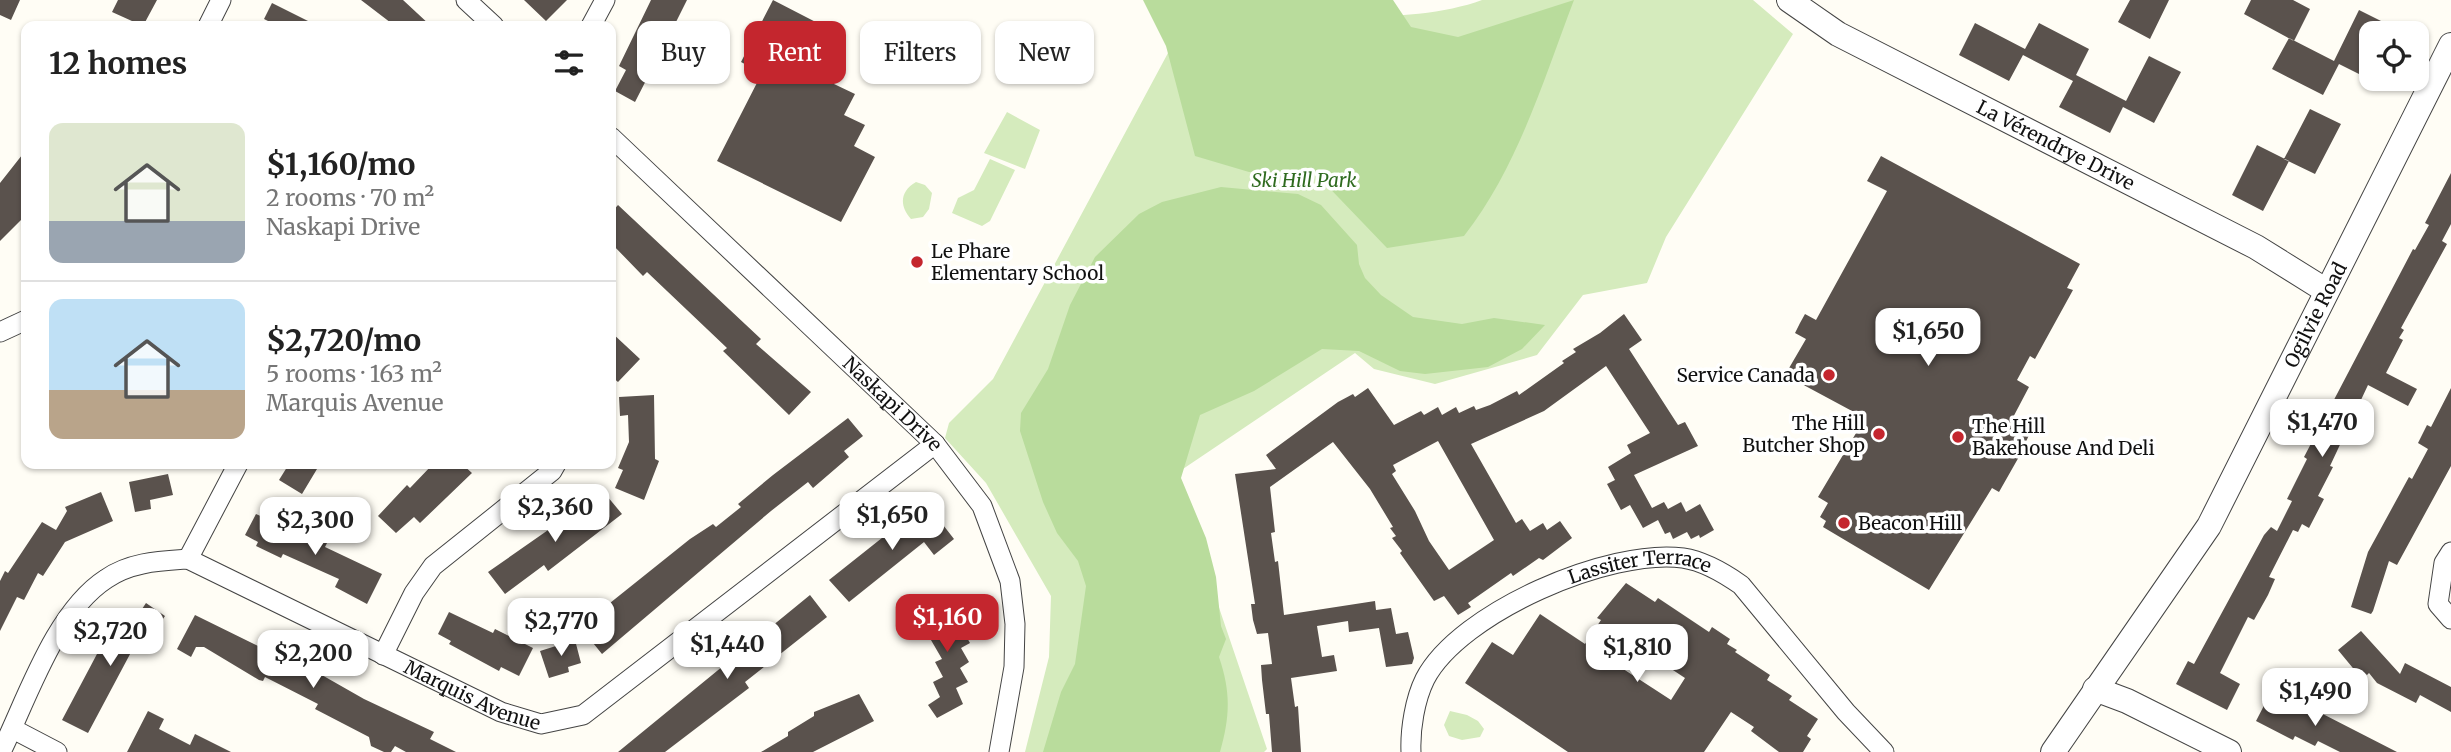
<!DOCTYPE html>
<meta charset="utf-8">
<style>
body{margin:0;font-family:Merriweather,serif;background:#f6f6f6;color:#222;height:100vh;display:flex;flex-direction:column;font-size:26px;white-space:nowrap}
*{box-sizing:border-box;margin:0}
p{font-size:23px;color:#767676}
.icon{flex:none;width:38px;height:38px;fill:none;stroke:currentColor;stroke-width:2;stroke-linecap:round;stroke-linejoin:round}
.map{position:relative;flex:1;overflow:hidden}
.side{position:absolute;left:21px;top:21px;width:595px;height:448px;display:flex;flex-direction:column;background:#fff;border-radius:14px;box-shadow:0 2px 5px #0004}
.side>*{flex:none}
.top-card{position:absolute;left:637px;top:21px;width:665px;height:63px;display:flex;gap:14px}
.tools{position:absolute;left:2359px;top:21px;display:grid;gap:14px}
.tools a{display:grid;place-items:center;width:70px;height:70px;border-radius:14px;background:#fff;box-shadow:0 2px 5px #0004;font-size:35px}
.price{position:absolute;translate:-50% -60px;padding:0 16px;border-radius:14px;background:#fff;color:#222;font-size:23px;line-height:46px;filter:drop-shadow(0 2px 4px #0008)}
.price::after{content:'';position:absolute;left:50%;top:42px;width:21px;height:16px;margin-left:-10px;background:inherit;clip-path:polygon(0 0,100% 0,50% 100%)}
.price.selected{background:#c4262e;color:#fff}
ul{padding:0;list-style:none}
li{display:flex;align-items:center;gap:21px;height:175px;padding:0 28px}
li+li{border-top:2px solid #e0e0e0}
li span{display:grid;place-items:center;flex:none;width:196px;height:140px;border-radius:14px;color:#555}
li>.icon{margin-inline-start:auto}
span .icon{width:84px;height:84px;fill:#fffc;stroke-width:1}
li b{font-size:30px}
h2{display:flex;justify-content:space-between;align-items:center;height:84px;padding:0 28px;font-size:30px}
.tag{padding:0 24px;border-radius:14px;background:#fff;box-shadow:0 2px 5px #0004;font-size:24px;line-height:63px}
.tag.selected{background:#c4262e;color:#fff}
.map>svg:first-child{display:block}
.green{fill:#d5ebbd}
.forest{fill:#b9dc9c}
.water{fill:#b9e0f7;stroke:#3f96cf;stroke-width:2}
.building{fill:#5a524d;fill-rule:evenodd}
.lines{fill:none;stroke-linecap:round;stroke-linejoin:round}
.minor-casing{stroke:#444;stroke-width:21}
.tertiary-casing{stroke:#444;stroke-width:26}
.minor{stroke:#fff;stroke-width:19}
.tertiary{stroke:#fff;stroke-width:24}
.poi-dot{fill:#c4262e;stroke:#fff;stroke-width:2.5}
.labels{text-anchor:middle;dominant-baseline:central;stroke-width:7;stroke-linejoin:round;paint-order:stroke}
.street-label{font-size:19px;fill:#111;stroke:#fff}
.park-label{font-size:19px;font-style:italic;fill:#2f6b1f;stroke:#fff}
.poi-label{font-size:19px;fill:#111;stroke:#fff;text-anchor:start}
</style>
<div class="map">
<svg width="2451" height="752" viewBox="0 0 2451 752">
<rect width="100%" height="100%" fill="#fffdf5"/>
<path class="green" d="M1482,0H1753L1793,34L1666,237L1647,283L1583,295L1537,355L1435,384L1374,369L1355,353L1174,475L1267,749L1264,752H1025L1049,657L1051,596L986,483L945,438L949,423L993,379L1190,12C1273,14 1407,28 1482,0Z
M1007,112L1040,130L1025,169L984,153Z
M990,159L1015,170L990,221L982,226L952,213L958,198L974,190Z
M916,182L925,185L932,193L929,209L923,217L911,219C899,206 900,191 916,182Z
M1450,711L1467,715L1478,721L1484,729L1480,737L1462,740L1449,736L1444,725Z"/>
<path class="forest" d="M1143,0H1393L1411,27L1458,37L1574,0C1543,81 1518,167 1464,236L1387,248L1315,173L1249,172L1195,156L1166,46Z
M1221,187L1298,194L1321,205L1357,245L1359,264L1365,278L1381,295L1413,317L1462,324L1494,318L1545,325L1522,349L1488,367L1425,374L1400,371L1359,351L1322,349L1254,391L1200,415L1181,478L1206,538L1216,577L1221,626L1226,639L1219,657C1231,692 1230,717 1220,752H1043L1061,692L1075,664L1086,586L1078,561L1057,533L1043,502L1020,431L1021,413L1048,369L1070,305L1095,257L1139,214L1162,202Z"/>
<path class="water" d="M689,23L701,29L685,60L672,52Z"/>
<path class="building" d="M0,0H20L11,20L0,15Z
M118,0H157L143,26L112,12Z
M361,0H403L431,26H395Z
M524,0H567L546,21Z
M651,0H687L667,40L674,44L666,58L659,55L635,102L615,91L626,70L619,66Z
M773,0L835,32L824,53L845,63L834,84L855,94L844,115L865,125L854,146L875,157L841,222L717,161L762,73L741,62Z
M2130,0H2169L2150,39L2118,22Z
M2251,0H2293L2310,9L2294,41L2244,14Z
M272,3L318,26H278L264,19Z
M2359,10L2405,33H2371V66L2365,77L2339,64L2323,95L2272,69L2289,38L2334,61Z
M1975,23L2025,49L2039,23L2089,49L2076,75L2126,101L2149,56L2181,72L2154,123L2123,107L2110,133L2059,107L2073,81L2023,55L2009,81L1959,55Z
M2310,109L2341,124L2315,174L2284,159Z
M2257,145L2289,161L2263,211L2232,195Z
M26,150V215L0,241V183Z
M1881,156L2080,264L2067,288L2073,290L2035,359L2030,356L2017,380L2029,387L2009,425L2029,435L2020,455L1999,492L1992,488L1929,590L1823,527L1826,521L1820,517L1828,503L1818,497L1865,418L1785,375L1806,339L1795,333L1800,323L1805,314L1816,320L1887,191L1867,181Z
M2451,173V224L2442,241L2447,244L2401,328L2404,330L2399,338L2403,340L2386,373L2417,389L2408,406L2368,385L2330,466L2333,467L2318,496L2324,499L2309,528L2302,524L2298,532L2293,530L2269,577L2275,579L2268,595L2254,620L2248,617L2220,673L2240,684L2227,710L2176,684L2188,661L2194,664L2264,535L2271,527L2277,531L2292,501L2287,499L2307,459L2304,457L2413,249L2415,250L2429,225L2425,223Z
M618,205L761,339L756,344L811,392L789,415L723,351L727,348L647,272L643,276L611,243V213Z
M1624,314L1642,340L1629,349L1678,425L1685,422L1698,446L1634,475L1652,508L1664,502L1668,509L1681,502L1686,512L1700,504L1714,530L1700,538L1699,535L1691,539L1687,532L1673,539L1670,532L1665,534L1658,520L1643,528L1630,505L1621,510L1607,484L1615,480L1608,467L1631,453L1627,445L1650,433L1606,366L1544,411L1471,444L1516,523L1522,519L1530,531L1543,523L1547,530L1560,521L1572,538L1543,560L1539,558L1513,576L1511,573L1468,603L1471,607L1458,615L1444,596L1434,601L1400,553L1402,551L1392,538L1396,536L1390,528L1393,527L1370,489L1333,442L1270,487L1275,532L1271,533L1275,562L1278,561L1284,615L1375,601L1376,610L1391,608L1396,634L1408,632L1414,658L1412,664L1386,667L1379,628L1349,632L1348,621L1317,626L1322,657L1334,655L1337,671L1291,678L1295,707L1298,706L1301,752H1272L1269,714H1266L1262,680L1261,665L1272,664L1270,648L1268,633L1257,634L1253,620L1251,604H1255L1235,474L1276,469L1266,455L1338,402L1353,394L1355,397L1368,388L1394,425L1421,411L1424,415L1438,407L1442,415L1456,407L1459,413L1474,406L1476,410L1490,405L1517,391L1519,395L1564,363L1562,361L1576,352L1573,349L1600,333ZM1438,441L1494,540L1449,570L1429,541L1415,511L1392,474L1396,471L1393,465Z
M611,332L640,359L618,382L611,376Z
M2451,388V466L2397,565L2389,561L2373,611L2371,614L2351,607L2368,552L2409,477L2412,479L2428,449L2418,443L2427,425L2431,427Z
M654,395L655,459L659,461L644,500L615,488L623,470L618,468L629,442L628,415L620,416L619,397Z
M848,418L863,436L844,451L849,457L813,488L808,482L771,511L602,654L580,627L690,539L713,524L716,527L741,507L738,504L773,475Z
M289,464H320L302,494L279,480Z
M433,464H462L472,473L420,523L414,517L396,533L378,516L407,485L410,488Z
M168,474L173,495L150,500L151,509L135,512L129,482Z
M101,492L113,521L65,542L43,576L38,573L24,600L17,597L0,631V581L5,571L8,573L42,522L56,530L67,511L65,507Z
M607,496L622,514L548,571L544,565L505,594L488,572L584,505L589,511Z
M926,503L954,539L934,555L924,542L849,602L829,580Z
M256,514L301,534L303,531L327,543L325,547L382,574L367,604L335,587L339,579L283,554L281,558L256,546L258,542L245,535Z
M1626,583L1655,602L1658,598L1709,632L1712,627L1730,639L1727,644L1737,650L1735,652L1770,675L1767,680L1792,696L1789,700L1818,719L1807,736L1811,739L1803,752H1779L1751,731L1754,727L1731,712L1704,752H1568L1465,683L1492,642L1513,655L1540,614L1585,644L1601,620L1597,618ZM1629,641L1685,678L1671,700L1614,663Z
M810,595L827,617L745,682L749,688L665,752H618Z
M946,600L955,614L961,611L969,625L962,629L970,643L961,648L969,662L960,668L968,682L956,688L963,704L937,718L928,705L940,697L933,682L943,677L935,662L942,659L917,616Z
M146,603L165,616L144,646L137,641L88,733L62,720L106,637L114,641L134,612L138,615Z
M449,612L493,633L495,629L533,648L519,676L501,667L499,671L449,644L451,641L438,634Z
M195,615L297,665L299,662L364,699L434,732L430,739L456,752H406L395,746L391,752H384L371,746L369,737L315,709L318,704L265,677L263,681L259,680L204,647H196L191,657L177,649Z
M2361,631L2400,674L2405,663L2451,687V712L2420,695L2416,703L2377,683L2369,673L2367,675L2361,670L2357,673L2338,650Z
M575,640L581,663L568,667L569,672L549,678L540,651Z
M2271,692L2311,716L2315,710L2397,752H2340L2318,741L2315,746L2295,736L2293,740L2256,721Z
M859,694L874,721L813,752H761L788,736V732L814,716V712Z
M148,711L164,719L159,729L190,745L195,734L231,752H127Z"/>
<g class="lines">
<defs>
<g id="minor">
<path d="M466,0L494,26"/>
<path d="M208,26L221,0"/>
<path d="M591,26L605,0"/>
<path id="s1" d="M611,137L935,444L982,506L1010,581L1015,624L1014,667L999,752"/>
<path d="M0,332L26,320"/>
<path d="M2451,552L2444,563L2438,604L2451,619"/>
<path d="M188,559L238,464"/>
<path d="M383,655L414,593L433,566L552,471L556,464"/>
<path d="M13,729L57,752"/>
<path id="s2" d="M1,752C27,699 55,612 106,579C130,562 160,561 188,559L501,712L541,724L583,715L935,444"/>
<path id="s3" d="M1411,752C1410,729 1415,699 1425,679C1460,612 1610,548 1683,558C1703,561 1724,573 1741,585L1846,712L1884,752"/>
</g>
<g id="tertiary">
<path id="s4" d="M1789,0L1838,34L2256,247L2325,290"/>
<path d="M2095,689L2127,701L2229,752"/>
<path id="s5" d="M2053,752L2209,526L2451,45"/>
</g>
</defs>
<use href="#minor" class="minor-casing"/>
<use href="#tertiary" class="tertiary-casing"/>
<use href="#minor" class="minor"/>
<use href="#tertiary" class="tertiary"/>
</g>
<g class="poi-dot">
<circle cx="917" cy="262" r="7"/>
<circle cx="1829" cy="375" r="7"/>
<circle cx="1879" cy="434" r="7"/>
<circle cx="1958" cy="437" r="7"/>
<circle cx="1844" cy="523" r="7"/>
</g>
<g class="labels">
<g class="street-label">
<text stroke="none"><textPath href="#s4" startOffset="304">La Vérendrye Drive</textPath></text>
<text stroke="none"><textPath href="#s5" startOffset="511">Ogilvie Road</textPath></text>
<text stroke="none"><textPath href="#s1" startOffset="388">Naskapi Drive</textPath></text>
<text stroke="none"><textPath href="#s3" startOffset="327">Lassiter Terrace</textPath></text>
<text stroke="none"><textPath href="#s2" startOffset="606">Marquis Avenue</textPath></text>
</g>
<g class="park-label">
<text x="1304" y="180">Ski Hill Park</text>
</g>
<g class="poi-label">
<text x="931" y="251">Le Phare<tspan x="931" dy="22">Elementary School</tspan></text>
<text x="1815" y="375" text-anchor="end">Service Canada</text>
<text x="1865" y="423" text-anchor="end">The Hill<tspan x="1865" dy="22">Butcher Shop</tspan></text>
<text x="1972" y="426">The Hill<tspan x="1972" dy="22">Bakehouse And Deli</tspan></text>
<text x="1858" y="523">Beacon Hill</text>
</g>
</g>
</svg>
<div class="tools">
<a><svg class="icon" aria-label="locate" viewBox="0 0 24 24"><circle cx="12" cy="12" r="6"/><path d="M12 2v4M12 18v4M2 12h4M18 12h4"/></svg></a>
</div>
<b class="price" style="left:1928px;top:368px">$1,650</b>
<b class="price" style="left:2322px;top:459px">$1,470</b>
<b class="price" style="left:555px;top:544px">$2,360</b>
<b class="price" style="left:892px;top:552px">$1,650</b>
<b class="price" style="left:315px;top:557px">$2,300</b>
<b class="price selected" style="left:947px;top:654px">$1,160</b>
<b class="price" style="left:561px;top:658px">$2,770</b>
<b class="price" style="left:110px;top:668px">$2,720</b>
<b class="price" style="left:727px;top:681px">$1,440</b>
<b class="price" style="left:1637px;top:684px">$1,810</b>
<b class="price" style="left:313px;top:690px">$2,200</b>
<b class="price" style="left:2315px;top:728px">$1,490</b>
<div class="top-card">
<a class="tag">Buy</a>
<a class="tag selected">Rent</a>
<a class="tag">Filters</a>
<a class="tag">New</a>
</div>
<section class="side">
<h2>12 homes<svg class="icon" aria-label="filters" viewBox="0 0 24 24"><path d="M4 7h16M4 17h16"/><circle cx="9" cy="7" r="2"/><circle cx="15" cy="17" r="2"/></svg></h2>
<ul>
<li><span style="background:linear-gradient(#dfe7d0 70%,#9aa5b1 0)"><svg class="icon" aria-label="home" viewBox="0 0 24 24"><path d="M3 11l9-7 9 7M6 9v11h12V9"/></svg></span><div><b>$1,160/mo</b><p>2 rooms · 70 m²</p><p>Naskapi Drive</p></div></li>
<li><span style="background:linear-gradient(#bfe0f5 65%,#b9a48a 0)"><svg class="icon" aria-label="home" viewBox="0 0 24 24"><path d="M3 11l9-7 9 7M6 9v11h12V9"/></svg></span><div><b>$2,720/mo</b><p>5 rooms · 163 m²</p><p>Marquis Avenue</p></div></li>
</ul>
</section>
</div>
